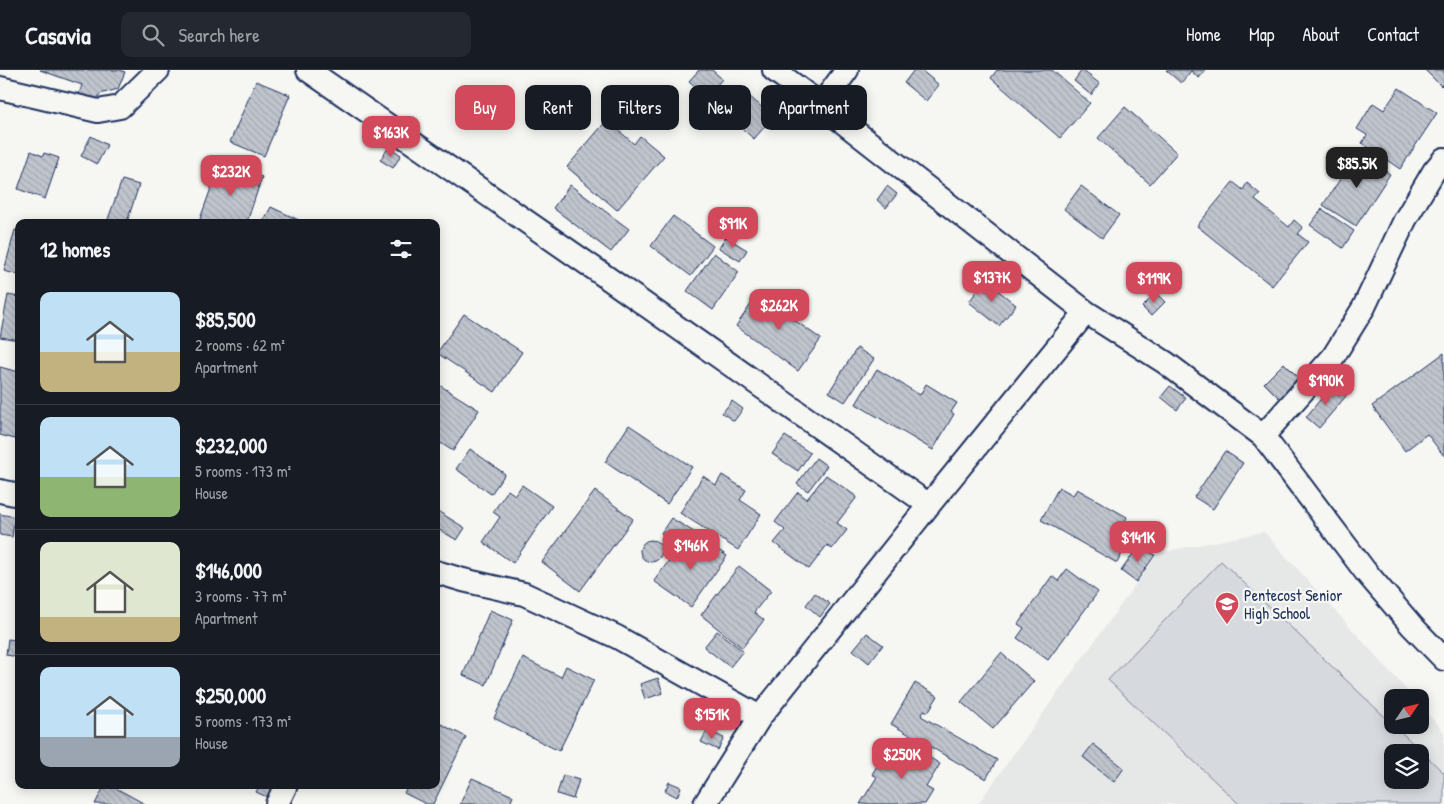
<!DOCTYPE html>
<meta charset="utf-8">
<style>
body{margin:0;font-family:"Patrick Hand",sans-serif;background:#242831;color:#f1f3f6;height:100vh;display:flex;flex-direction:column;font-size:19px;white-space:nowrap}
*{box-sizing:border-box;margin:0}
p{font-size:16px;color:#9ea1a6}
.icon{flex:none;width:28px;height:28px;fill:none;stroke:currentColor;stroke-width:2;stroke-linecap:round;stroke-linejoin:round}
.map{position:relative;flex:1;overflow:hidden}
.panel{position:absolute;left:15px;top:149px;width:425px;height:570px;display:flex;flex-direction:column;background:#171b24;border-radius:10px;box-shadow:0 2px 12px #0003}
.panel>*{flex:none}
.hud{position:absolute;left:455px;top:15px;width:475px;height:45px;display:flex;gap:10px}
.needle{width:32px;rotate:55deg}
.buttons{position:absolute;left:1384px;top:619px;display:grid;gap:10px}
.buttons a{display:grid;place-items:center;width:45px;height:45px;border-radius:10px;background:#171b24;box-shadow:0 2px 12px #0003;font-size:25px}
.price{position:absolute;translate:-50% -42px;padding:0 11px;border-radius:10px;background:#d1495b;color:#fff;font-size:16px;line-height:32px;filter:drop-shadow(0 1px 2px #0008)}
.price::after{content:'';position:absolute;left:50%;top:30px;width:15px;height:11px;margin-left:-8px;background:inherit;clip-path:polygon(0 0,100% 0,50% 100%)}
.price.active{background:#222;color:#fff}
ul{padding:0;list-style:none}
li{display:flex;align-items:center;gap:15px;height:125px;padding:0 25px}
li+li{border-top:1px solid #363941}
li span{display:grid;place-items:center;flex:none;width:140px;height:100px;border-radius:10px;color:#555}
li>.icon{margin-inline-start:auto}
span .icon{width:60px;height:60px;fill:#fffc;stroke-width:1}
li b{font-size:21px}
h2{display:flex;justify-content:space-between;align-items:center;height:60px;padding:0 25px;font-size:21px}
.pill{padding:0 18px;border-radius:10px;background:#171b24;box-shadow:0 2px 12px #0003;font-size:18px;line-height:45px}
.pill.active{background:#d1495b;color:#fff}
header{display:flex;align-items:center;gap:30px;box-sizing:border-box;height:70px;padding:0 25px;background:#171b24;border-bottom:1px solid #363941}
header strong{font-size:24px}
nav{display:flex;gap:28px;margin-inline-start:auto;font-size:18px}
.search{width:350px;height:45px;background:#242831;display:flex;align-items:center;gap:12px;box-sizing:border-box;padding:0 18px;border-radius:10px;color:#9ea1a6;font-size:19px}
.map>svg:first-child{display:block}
.built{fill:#e6e7e7;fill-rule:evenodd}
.green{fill:#d6d9dd;stroke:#78849e;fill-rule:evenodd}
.building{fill:url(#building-back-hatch);stroke:#1b2f5e}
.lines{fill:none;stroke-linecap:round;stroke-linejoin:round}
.minor-casing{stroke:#1b2f5e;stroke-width:26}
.minor{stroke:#f6f6f2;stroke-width:22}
.labels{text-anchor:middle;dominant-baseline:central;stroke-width:4.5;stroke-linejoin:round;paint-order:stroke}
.poi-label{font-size:16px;fill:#1b2f5e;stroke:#f6f6f2;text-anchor:start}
</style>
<header>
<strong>Casavia</strong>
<div class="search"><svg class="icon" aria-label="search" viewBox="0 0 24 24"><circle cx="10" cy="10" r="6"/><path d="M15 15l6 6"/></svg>Search here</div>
<nav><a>Home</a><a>Map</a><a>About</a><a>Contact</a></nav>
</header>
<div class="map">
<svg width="1444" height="734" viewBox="0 0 1444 734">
<defs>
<pattern id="building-back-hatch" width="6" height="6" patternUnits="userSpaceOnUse" patternTransform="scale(1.25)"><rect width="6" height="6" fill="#c0c4cd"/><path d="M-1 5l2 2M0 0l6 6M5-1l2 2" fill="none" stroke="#a4a9b2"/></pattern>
</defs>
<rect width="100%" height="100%" fill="#f6f6f2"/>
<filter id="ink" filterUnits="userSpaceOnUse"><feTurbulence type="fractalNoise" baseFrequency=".02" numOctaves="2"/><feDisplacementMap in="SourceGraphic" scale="10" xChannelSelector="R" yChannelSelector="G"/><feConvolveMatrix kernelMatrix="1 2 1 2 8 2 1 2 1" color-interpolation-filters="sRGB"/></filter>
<g filter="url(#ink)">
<path class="built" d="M1264,462L1413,627L1392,628V655H1420V635L1444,662V734H978L1158,483ZM1392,682H1420V710H1392Z"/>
<path class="green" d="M1221,491L1444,703V734H1239L1108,610ZM1392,682H1420V710H1392Z"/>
<path class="building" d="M40,0H120L125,2L118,19L100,24L97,30L79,24L82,15Z
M699,0H712L722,9L707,27L689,11Z
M914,0H921L939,15L926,31L904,13Z
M997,0H1052L1090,33L1060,68L991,8Z
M1082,0L1100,14L1091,25L1074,11Z
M1166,0H1206L1199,8L1191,1L1181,13Z
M1425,0H1444V13L1441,16Z
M256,11L290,25L264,86L230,72Z
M1399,18L1437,43L1400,99L1362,73L1367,65L1357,59L1373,33L1384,40Z
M741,19L773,47L754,69L722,41Z
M1125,37L1177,83L1150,114L1098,68Z
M607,50L634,74L640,66L664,86L617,140L567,97Z
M91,66L107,75L97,94L81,86Z
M389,77L401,85L393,98L380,90Z
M31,81L43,86L44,83L59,88L45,129L18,119Z
M1358,82L1390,104L1356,156L1323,135Z
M226,94L262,107L247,152H199L216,104L222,106Z
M122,110L139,115L127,152H107Z
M1233,112L1243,120L1247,113L1260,124L1255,130L1289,157L1294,150L1303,158L1298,164L1308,172L1272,216L1197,156Z
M570,115L629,159L611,182L553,138Z
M887,116L897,124L886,138L877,130Z
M1081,116L1119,145L1102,168L1064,139Z
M271,137L303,152H263Z
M1322,139L1354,161L1343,178L1310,155Z
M673,146L713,176L691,206L651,176Z
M15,160L19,161V205L4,201Z
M726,167L747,180L740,191L719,178Z
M714,183L739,202L713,240L687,221Z
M985,210L1016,235L999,256L969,232Z
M1156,223L1165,232L1151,246L1142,237Z
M758,224L770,232L776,224L792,235L786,244L821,269L798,301L736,256Z
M8,225L19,227V270L0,267Z
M464,244L522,282L495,322L437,283Z
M857,278L874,289L845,332L829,322Z
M1444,283V386L1427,364L1405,381L1372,336Z
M1284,293L1300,309L1280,329L1264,313Z
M0,297L19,302V370L0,365Z
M877,299L920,325L926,314L957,333L951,342L954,344L933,380L856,334Z
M436,313L479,340L453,381L436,370Z
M1333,314L1346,326L1319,358L1306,347Z
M1170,316L1186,328L1177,340L1161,327Z
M732,331L743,339L734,351L722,343Z
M629,355L692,397L667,434L605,392Z
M785,366L810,383L798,401L772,384Z
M470,379L505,404L491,424L456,399Z
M1225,381L1243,393L1213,439L1194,427Z
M816,388L827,396L808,421L797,414Z
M722,405L746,420L740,430L761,444L738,480L680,443L703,406L716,415Z
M826,405L857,427L837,453L847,460L832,479L827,475L809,499L774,473L785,460L775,452L798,422L807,429Z
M522,415L552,436L513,493L483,472L500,447L493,442L508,420L515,425Z
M1059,417L1073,425L1077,419L1127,447L1124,454L1135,460L1117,493L1041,450Z
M595,421L633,449L580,521L542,492Z
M436,440L465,458L457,470L436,458Z
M0,444L15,447L12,467L0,465Z
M671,448L694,462L683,478L661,463Z
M697,465L727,486L691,537L654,511L676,481L682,486Z
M640 481a11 11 0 1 1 22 0a11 11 0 1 1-22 0Z
M1140,474L1155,485L1136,512L1121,501Z
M739,496L771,521L754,542L764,550L742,578L701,545Z
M1067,499L1098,522L1048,590L1017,568L1024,558L1018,554L1052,506L1058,511Z
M815,523L830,534L820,547L806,535Z
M19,539V587L6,585L8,569L14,570Z
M490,540L513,550L486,615L463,605Z
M717,561L743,581L730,597L704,577Z
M867,563L883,575L869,593L853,580Z
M1001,583L1034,611L993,659L961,632Z
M523,588L561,607L566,596L594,610L559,681L494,648Z
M658,608L663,623L645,629L640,614Z
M915,613L938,626L928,642L924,640L921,646L997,690L986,709L891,654Z
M439,653L466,667L433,734H426L404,723L408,715H436V658Z
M707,660L724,668L718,680L701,672Z
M1093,674L1124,698L1114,712L1083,687Z
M909,675L940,694L926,717L933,721L925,734H860L877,707L872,704L882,688L888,692L894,683L901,687Z
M563,705L579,710L573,729L557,724Z
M472,708L513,726L510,734H460Z
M669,712L681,717L677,727L665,721Z
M105,715H110L145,734H95Z
M260,715H275L269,728L256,722Z"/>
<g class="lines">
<defs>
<path id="minor" d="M308,0L592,197L929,435
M774,0L821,35L1086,242L1166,293L1263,366L1365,501L1412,556L1444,589
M0,18L98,41L120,37L158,0
M821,35L847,0
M1263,366L1333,287L1364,237L1405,150L1434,101L1444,89
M0,421L19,425
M436,502L463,510L524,524L617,567L760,647
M277,734L286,715
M705,734L760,647L929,435L1086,242"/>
</defs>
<use href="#minor" class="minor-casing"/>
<use href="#minor" class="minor"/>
</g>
</g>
<defs>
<symbol id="school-pin" viewBox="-11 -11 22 30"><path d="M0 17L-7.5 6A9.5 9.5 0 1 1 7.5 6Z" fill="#d1495b" stroke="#f6f6f2"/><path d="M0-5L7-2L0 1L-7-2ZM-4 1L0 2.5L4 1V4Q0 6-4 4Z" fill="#fff"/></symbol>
</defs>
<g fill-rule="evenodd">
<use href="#school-pin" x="1213" y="520" width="28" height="38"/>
</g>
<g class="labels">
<g class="poi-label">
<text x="1244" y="525">Pentecost Senior<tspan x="1244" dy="18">High School</tspan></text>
</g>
</g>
</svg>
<div class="buttons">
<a><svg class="needle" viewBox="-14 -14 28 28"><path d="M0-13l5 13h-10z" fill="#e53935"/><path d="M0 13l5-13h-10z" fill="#9ea1a6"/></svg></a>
<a><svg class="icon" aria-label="layers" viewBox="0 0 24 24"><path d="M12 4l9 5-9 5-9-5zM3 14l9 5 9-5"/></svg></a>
</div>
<b class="price" style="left:391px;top:88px">$163K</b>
<b class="price active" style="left:1357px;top:119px">$85.5K</b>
<b class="price" style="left:231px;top:127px">$232K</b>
<b class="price" style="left:733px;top:179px">$91K</b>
<b class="price" style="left:992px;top:233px">$137K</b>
<b class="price" style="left:1154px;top:234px">$119K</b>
<b class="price" style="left:779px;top:261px">$262K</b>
<b class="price" style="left:1326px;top:336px">$190K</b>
<b class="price" style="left:1138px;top:493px">$141K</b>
<b class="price" style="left:691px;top:501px">$146K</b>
<b class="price" style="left:712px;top:670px">$151K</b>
<b class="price" style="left:902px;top:710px">$250K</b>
<div class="hud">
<a class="pill active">Buy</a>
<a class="pill">Rent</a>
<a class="pill">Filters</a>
<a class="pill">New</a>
<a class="pill">Apartment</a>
</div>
<section class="panel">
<h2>12 homes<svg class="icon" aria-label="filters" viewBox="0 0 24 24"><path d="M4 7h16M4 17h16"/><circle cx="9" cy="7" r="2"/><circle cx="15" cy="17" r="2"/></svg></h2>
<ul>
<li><span style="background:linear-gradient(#bfe0f5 60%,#c2b280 0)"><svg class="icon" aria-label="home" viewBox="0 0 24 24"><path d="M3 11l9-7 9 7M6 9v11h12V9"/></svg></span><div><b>$85,500</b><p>2 rooms · 62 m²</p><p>Apartment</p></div></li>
<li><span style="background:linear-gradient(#bfe0f5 60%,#8fb573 0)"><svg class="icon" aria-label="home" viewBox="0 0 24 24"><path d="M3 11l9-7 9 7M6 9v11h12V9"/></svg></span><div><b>$232,000</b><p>5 rooms · 173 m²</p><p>House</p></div></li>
<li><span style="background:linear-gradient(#dfe7d0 75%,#c2b280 0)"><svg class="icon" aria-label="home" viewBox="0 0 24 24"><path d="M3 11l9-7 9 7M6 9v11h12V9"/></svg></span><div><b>$146,000</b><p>3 rooms · 77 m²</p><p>Apartment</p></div></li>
<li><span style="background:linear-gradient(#bfe0f5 70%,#9aa5b1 0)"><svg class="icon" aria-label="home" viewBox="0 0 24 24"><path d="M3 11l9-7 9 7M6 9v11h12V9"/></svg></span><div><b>$250,000</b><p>5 rooms · 173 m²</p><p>House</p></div></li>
</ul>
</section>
</div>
